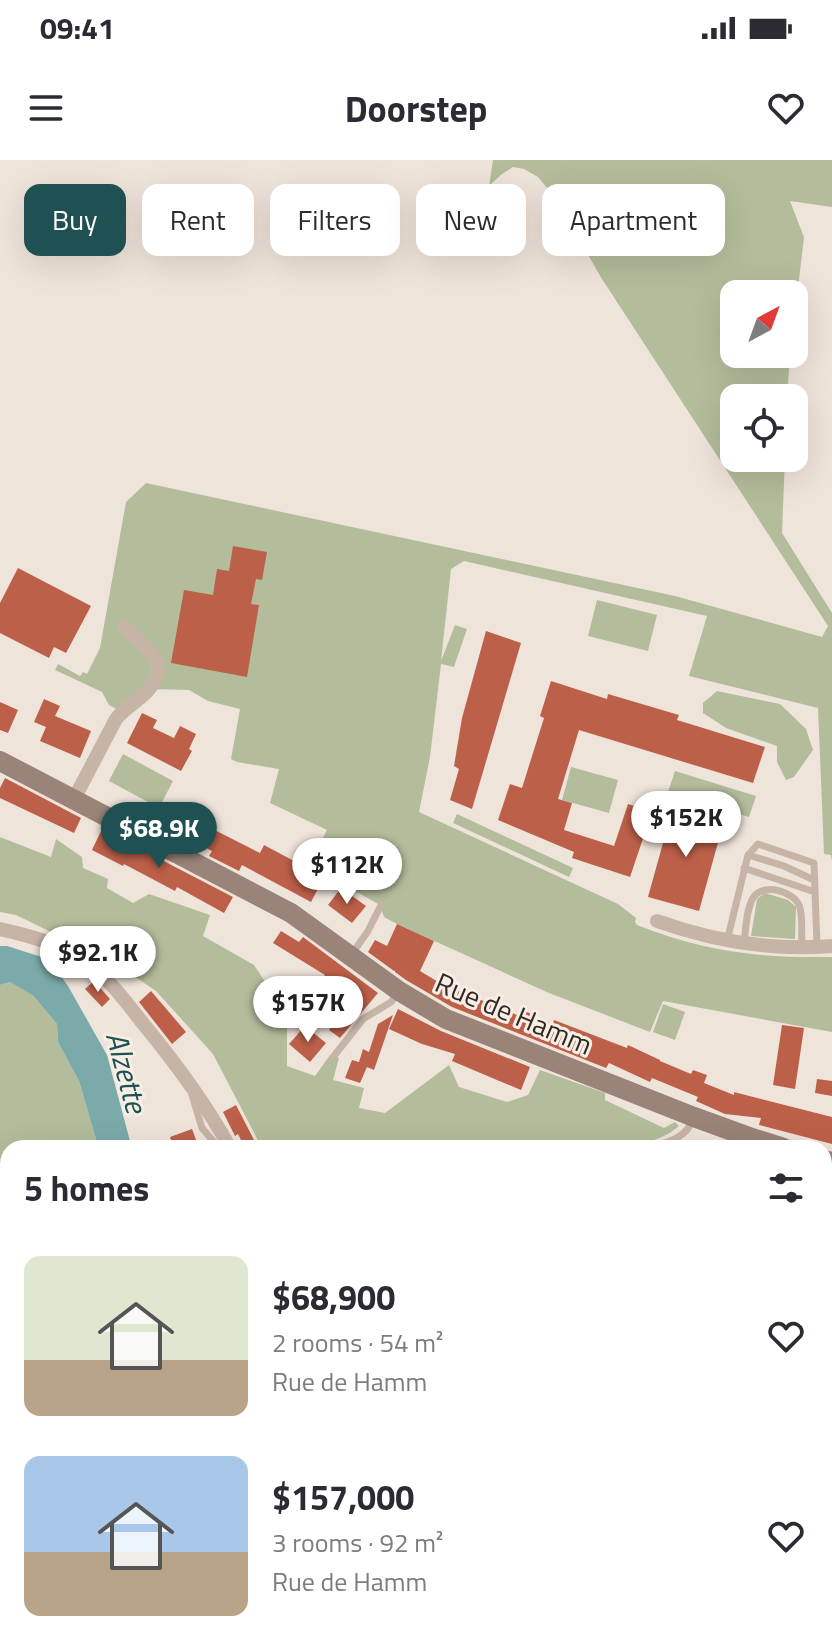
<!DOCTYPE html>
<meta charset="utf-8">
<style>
body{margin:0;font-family:"Titillium Web",sans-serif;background:#f7f7f7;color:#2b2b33;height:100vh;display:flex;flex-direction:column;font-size:30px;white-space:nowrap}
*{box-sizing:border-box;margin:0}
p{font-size:26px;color:#7c7c81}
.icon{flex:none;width:44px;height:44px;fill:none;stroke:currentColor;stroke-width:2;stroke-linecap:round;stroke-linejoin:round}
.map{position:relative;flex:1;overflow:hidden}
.panel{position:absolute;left:0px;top:980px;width:832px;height:512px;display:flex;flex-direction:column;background:#fff;border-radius:24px 24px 0 0;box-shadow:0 8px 32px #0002}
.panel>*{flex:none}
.hud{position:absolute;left:24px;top:24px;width:784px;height:72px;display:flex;gap:16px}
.needle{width:52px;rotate:41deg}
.controls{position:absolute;left:720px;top:120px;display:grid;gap:16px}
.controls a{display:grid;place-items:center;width:88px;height:88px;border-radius:16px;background:#fff;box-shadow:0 8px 32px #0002;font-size:40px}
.price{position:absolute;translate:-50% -68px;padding:0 18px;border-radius:28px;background:#fff;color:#222;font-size:26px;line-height:52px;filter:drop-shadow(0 2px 4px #0008)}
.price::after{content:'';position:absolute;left:50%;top:48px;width:24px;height:18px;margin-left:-12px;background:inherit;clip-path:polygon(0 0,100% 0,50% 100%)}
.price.current{background:#205152;color:#fff}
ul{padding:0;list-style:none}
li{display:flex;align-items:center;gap:24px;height:200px;padding:0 24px}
li span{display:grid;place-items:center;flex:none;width:224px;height:160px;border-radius:16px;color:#555}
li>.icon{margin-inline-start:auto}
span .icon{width:96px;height:96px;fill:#fffc;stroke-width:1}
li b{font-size:34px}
h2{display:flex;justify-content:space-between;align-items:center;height:96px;padding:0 24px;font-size:34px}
.tag{padding:0 28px;border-radius:16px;background:#fff;box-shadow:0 8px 32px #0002;font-size:28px;line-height:72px}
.tag.current{background:#205152;color:#fff}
.status{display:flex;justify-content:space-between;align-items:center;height:56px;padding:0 40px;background:#fff;direction:ltr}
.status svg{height:22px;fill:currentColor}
header{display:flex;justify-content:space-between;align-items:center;height:104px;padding:0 24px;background:#fff;font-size:36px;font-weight:700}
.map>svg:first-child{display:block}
.green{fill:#b3bd9b}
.water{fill:#7baaaa}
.building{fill:#bd604a}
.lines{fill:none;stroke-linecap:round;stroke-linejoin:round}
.lane{stroke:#c6b4a7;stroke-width:7}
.street{stroke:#c6b4a7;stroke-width:14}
.secondary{stroke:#9a8378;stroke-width:20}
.labels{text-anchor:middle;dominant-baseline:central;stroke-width:6;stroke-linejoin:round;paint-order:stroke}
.street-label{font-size:28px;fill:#332a27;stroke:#f7eee6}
.water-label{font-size:30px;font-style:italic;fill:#205152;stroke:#f7eee6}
</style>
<div class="status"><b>09:41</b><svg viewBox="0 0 49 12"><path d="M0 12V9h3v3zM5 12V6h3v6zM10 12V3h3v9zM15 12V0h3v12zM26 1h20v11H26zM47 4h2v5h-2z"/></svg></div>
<header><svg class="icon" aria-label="menu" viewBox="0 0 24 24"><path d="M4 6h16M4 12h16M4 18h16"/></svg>Doorstep<svg class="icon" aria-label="heart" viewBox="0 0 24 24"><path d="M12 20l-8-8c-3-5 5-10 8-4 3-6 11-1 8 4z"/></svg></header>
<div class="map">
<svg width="832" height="1492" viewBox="0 0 832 1492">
<rect width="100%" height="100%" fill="#efe4da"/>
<path class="green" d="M493,0H832V47L790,41L804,77L794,162V134H734V194H790L787,238H734V298H785L782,373L832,453V701L831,695L824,694L818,548L689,516L707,456L464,401L451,409L441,501L455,465L467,469L454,507L441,504L430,597L419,652L618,744L636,758L635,762L637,765C705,792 759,798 832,797V872L663,841L650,872L549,833L397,764L384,757L380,745L309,705L327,670L270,643L279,609L237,602L231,599L240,549L208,541L189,530L149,529L122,552L109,545L102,532L55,510L58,504L80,516L83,512L87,514L100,488L126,342L146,323L675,436L822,477L828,466L602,119L554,36L538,17L524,9L513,7L502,14L489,26Z
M597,440L657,455L648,491L588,476Z
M717,531L780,544L806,569L813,590L794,617L786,620L777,602V586L726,568L703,553V543Z
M123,594L173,621L159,648L109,621Z
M571,607L618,620L609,653L562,640Z
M675,611L756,636L749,657L668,632Z
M457,654L573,708L569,717L453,663Z
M0,677L51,697L56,679L82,697L83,708L108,719L107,728L133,743L149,734L210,755L203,776L254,805L287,855V906L315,916L330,895L339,898L333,920L364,928L359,948L385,953L449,905L459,927L507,942L528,935L540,910L605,933V940L664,968L675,962L679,966C657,985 635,983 608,988H262L213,894L156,831L113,802L16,755L0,752Z
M765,733L788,740L796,747L795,779L751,776L757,739Z
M10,822L35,836L57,864L58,882L79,921L96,979V988H8V1262L0,1259V825Z
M663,844L685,852L675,880L653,872Z
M8,1268V1484H91L93,1492H0V1273Z
M832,1405V1459L824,1462V1407Z
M118,1484H267L268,1487L278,1484H767L746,1492H120Z"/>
<path class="water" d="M0,786H7L48,799L68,826L107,895L130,981L128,988H96V979L79,921L58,882L57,864L34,836L10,822L0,825Z"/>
<path class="building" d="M233,386L267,392L262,420L256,419L251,444L259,445L247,517L171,503L184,430L213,435L217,409L229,411Z
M18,408L91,446L66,493L54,487L49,498L0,473V443Z
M486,471L521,483L472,649L450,640L459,609L454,606L462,558Z
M551,521L607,539L608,534L679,555L677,560L765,587L753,623L579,570L558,639L572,643L564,670L614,686L628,644L652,652L630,717L572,698L574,692L498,660L510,624L522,628L544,558L540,556Z
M44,539L60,546L55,556L91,571L80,598L40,581L46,567L34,562Z
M0,542L18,550L8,573L0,570Z
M142,553L157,560L153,568L174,578L180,566L196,574L189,589L192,591L181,611L127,583Z
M5,618L81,658L74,673L0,638V628Z
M673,647L724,661L699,751L648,737Z
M183,654L260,693L264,685L324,717L311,742L242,705L239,711L209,696L212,691L174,671Z
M102,669L233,737L224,753L177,727L175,731L124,704L123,706L92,690Z
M341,728L366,746L352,763L328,745Z
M397,764L434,781L420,811L440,823L522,857L525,851L553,864L554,860L627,888L628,885L660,900V901L691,914L693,910L707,915L704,923L734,935V932L832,957V984L759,965L761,958L725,954L696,941L698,937L652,918L650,922L609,903L606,908L452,847L406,820L395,812V810L394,811L368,792L375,780L387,786Z
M281,771L299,782L303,777L378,833L340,878L329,870L348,844L318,826L325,815L273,783Z
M94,821L110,839L102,847L85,829Z
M151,831L186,872L172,884L139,842Z
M398,849L441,871L530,907L521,930L452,901L455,894L422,884L389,869Z
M393,855L374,910L367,907L360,923L345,918L352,900L359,902L363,889L369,892L378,864Z
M782,865L804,868L795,929L773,925Z
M305,866L326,883L310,902L289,884Z
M817,919L832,921V936L815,933Z
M236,945L251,974L258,988H245L238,974L235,976L223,952Z
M192,969L199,988H174L170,977Z"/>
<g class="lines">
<path class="lane" d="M748,695L784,706L814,720
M744,708L815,732
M727,781L748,695L758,684L814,703L817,786
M744,783C746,769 746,750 753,738C762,722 796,731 800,748C803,760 801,775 802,787
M352,794L368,771L381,745
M334,896L363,859L391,842L398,833
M192,935L202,968L219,988
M649,988C667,982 686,979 693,959
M824,1066L832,1067"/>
<path class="street" d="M74,639L116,559C123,550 132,545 140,538C177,506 149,491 124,467
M657,761C713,781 772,791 832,786
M0,769C27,775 58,783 81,798C105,814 124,839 141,861C174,901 205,942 230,988
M824,1134H832
M824,1289L832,1288
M267,1484L268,1492"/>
<path class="secondary" d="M0,601L291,753L399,831L446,859L694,957L749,977L784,988
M824,1000L832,1002"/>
</g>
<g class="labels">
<g class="street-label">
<text transform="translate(514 853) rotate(23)">Rue de Hamm</text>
</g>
<g class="water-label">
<text transform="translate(127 912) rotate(75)">Alzette</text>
</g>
</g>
</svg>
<div class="controls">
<a><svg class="needle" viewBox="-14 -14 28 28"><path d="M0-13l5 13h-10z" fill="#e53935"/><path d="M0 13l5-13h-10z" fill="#7c7c81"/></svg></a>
<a><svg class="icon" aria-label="locate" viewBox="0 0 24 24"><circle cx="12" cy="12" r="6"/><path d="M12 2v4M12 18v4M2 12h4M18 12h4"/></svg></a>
</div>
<b class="price" style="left:686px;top:699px">$152K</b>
<b class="price current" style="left:159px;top:710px">$68.9K</b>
<b class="price" style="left:347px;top:746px">$112K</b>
<b class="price" style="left:98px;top:834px">$92.1K</b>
<b class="price" style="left:308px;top:884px">$157K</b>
<div class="hud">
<a class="tag current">Buy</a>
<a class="tag">Rent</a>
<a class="tag">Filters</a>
<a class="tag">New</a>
<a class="tag">Apartment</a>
</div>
<section class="panel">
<h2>5 homes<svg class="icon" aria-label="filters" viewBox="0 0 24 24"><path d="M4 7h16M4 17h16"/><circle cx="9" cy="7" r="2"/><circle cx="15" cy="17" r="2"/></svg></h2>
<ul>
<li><span style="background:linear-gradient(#dfe7d0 65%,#b9a48a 0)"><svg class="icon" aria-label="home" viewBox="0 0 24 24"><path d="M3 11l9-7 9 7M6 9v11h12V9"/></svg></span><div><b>$68,900</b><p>2 rooms · 54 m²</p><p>Rue de Hamm</p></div><svg class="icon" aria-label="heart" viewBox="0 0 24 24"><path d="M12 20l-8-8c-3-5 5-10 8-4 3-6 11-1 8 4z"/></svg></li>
<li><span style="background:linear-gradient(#a9c7e8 60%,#b9a48a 0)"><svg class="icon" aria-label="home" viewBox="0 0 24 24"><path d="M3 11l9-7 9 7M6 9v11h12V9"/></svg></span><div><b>$157,000</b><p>3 rooms · 92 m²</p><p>Rue de Hamm</p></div><svg class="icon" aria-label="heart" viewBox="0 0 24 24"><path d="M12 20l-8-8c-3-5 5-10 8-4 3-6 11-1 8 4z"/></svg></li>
</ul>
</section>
</div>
